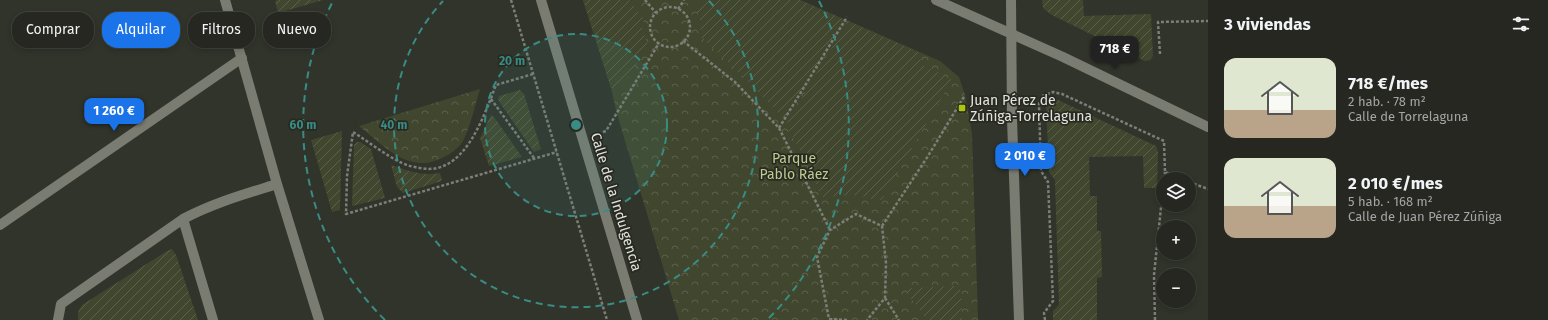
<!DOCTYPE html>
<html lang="es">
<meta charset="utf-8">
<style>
body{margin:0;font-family:"Fira Sans",sans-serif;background:#31332d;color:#f1f3f6;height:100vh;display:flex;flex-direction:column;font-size:15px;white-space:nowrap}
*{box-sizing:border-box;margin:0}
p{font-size:13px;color:#a3a5a5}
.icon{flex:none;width:22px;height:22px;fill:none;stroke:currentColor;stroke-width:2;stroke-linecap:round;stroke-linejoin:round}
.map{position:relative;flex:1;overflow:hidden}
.side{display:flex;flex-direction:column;background:#252720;width:340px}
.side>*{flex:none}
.top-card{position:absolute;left:12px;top:12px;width:380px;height:36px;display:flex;gap:8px}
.tools{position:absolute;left:1156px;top:172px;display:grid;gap:8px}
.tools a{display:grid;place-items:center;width:40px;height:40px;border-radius:50%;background:#252720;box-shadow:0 2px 6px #0003,0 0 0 1px #42443e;font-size:20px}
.price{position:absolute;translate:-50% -34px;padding:0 9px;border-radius:8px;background:#1a73e8;color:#fff;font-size:13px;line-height:26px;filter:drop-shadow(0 1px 2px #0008)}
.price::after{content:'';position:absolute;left:50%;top:24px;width:12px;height:9px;margin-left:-6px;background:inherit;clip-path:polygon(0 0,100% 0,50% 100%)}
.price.current{background:#222;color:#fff}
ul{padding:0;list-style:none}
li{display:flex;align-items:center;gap:12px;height:100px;padding:0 16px}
li span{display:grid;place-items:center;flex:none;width:112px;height:80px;border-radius:12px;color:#555}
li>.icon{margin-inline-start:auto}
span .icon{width:48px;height:48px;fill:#fffc;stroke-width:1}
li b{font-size:17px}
h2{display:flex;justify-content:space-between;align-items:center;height:48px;padding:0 16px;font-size:17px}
.chip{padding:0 14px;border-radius:16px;background:#252720;box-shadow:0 2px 6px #0003,0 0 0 1px #42443e;font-size:14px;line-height:36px}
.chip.current{background:#1a73e8;color:#fff}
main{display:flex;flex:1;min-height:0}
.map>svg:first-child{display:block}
.park{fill:url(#park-crowns)}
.garden{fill:url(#garden-furrows)}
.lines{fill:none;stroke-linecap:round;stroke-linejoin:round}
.path{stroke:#7c7e77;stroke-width:2.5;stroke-dasharray:3 2;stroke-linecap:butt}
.minor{stroke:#7a7c72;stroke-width:10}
.ring{fill:none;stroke:#398c85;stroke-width:2;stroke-dasharray:7 5}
.poi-dot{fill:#acc610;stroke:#282a21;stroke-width:1.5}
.labels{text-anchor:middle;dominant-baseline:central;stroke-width:3.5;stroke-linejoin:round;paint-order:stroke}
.poi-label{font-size:14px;fill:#e3e4df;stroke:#282a21;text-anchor:start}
.park-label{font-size:14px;fill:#becc91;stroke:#282a21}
.street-label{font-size:14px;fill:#e3e4df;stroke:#282a21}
.centre{fill:#398c85;stroke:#282a21;stroke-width:2}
.ring-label{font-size:12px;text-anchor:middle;font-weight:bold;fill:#398c85;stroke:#282a21;stroke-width:3.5;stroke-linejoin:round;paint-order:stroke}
</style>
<main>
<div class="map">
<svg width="1208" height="320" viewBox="0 0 1208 320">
<defs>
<pattern id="park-crowns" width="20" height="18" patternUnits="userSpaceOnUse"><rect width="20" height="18" fill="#41472e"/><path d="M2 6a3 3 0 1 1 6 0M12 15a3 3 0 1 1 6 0" fill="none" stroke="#5c614c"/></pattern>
<pattern id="garden-furrows" width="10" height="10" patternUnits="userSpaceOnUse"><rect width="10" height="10" fill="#41472e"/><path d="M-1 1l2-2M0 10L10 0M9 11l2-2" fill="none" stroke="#5c614c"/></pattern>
</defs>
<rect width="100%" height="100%" fill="#31342b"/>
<path class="park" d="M583,0H800L940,61L959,77L965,95L972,134L978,320H679L617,114L611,88Z
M480,89C475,105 471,124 464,139C460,147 452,153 444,157C410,176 384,146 359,126Z"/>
<path class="garden" d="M278,0H323L278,13L275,1Z
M583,0H629L644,19L642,29L648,45L623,85L620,88H611Z
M700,0H800L845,20L784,119L747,80L700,36L701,22L696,10Z
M1042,0H1083L1084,16L1151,14L1153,56L1150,60L1145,61L1050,14L1043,8Z
M848,21L923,54L919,63L951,79L949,85L882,199L878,201L859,195L823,197L818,190L807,162L786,125Z
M520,90L524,94L541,149L534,152L498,100L499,96Z
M1056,99L1156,146L1158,152L1157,188H1144L1143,156L1089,157L1090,196H1097V231H1101L1102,277L1097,278V320H1053V311L1059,305L1055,180L1049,172L1046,104L1050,100Z
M491,115L494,117L522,157L489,166L480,138Z
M342,131L340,210L332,212L311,140Z
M357,142H360L371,149L385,198L352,206L354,145Z
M391,165C409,171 421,176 440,173L442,181L403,193L397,187Z
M172,249L176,255L198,320H78V312L82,305L167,251Z
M955,286L961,291L962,320H927L908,294V290L912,288Z"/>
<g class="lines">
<path class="path" d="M511,0L607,320
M645,0L656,13
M650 27a20 20 0 1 1 40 0a20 20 0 1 1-40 0Z
M678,9L684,0
M683,41L735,82L779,128L830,230
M1160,54L1158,22L1208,21
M533,74L496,85C483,118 464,177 420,168C414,167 408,166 402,163C385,155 369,142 353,132L347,176L346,214L557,152
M491,99L534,158
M779,128L847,17
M603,132L606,131L659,43
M1164,179L1165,172
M1189,182L1208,189
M882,226L928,156L965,95
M885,298L899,320
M847,320L829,319L817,257L830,230L856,214L882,226L886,263L885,298L867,320
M1045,320L1044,313L1053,301L1048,182L1041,171L1039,104L1042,96L1053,92L1062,94L1164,141L1165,172L1182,179
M1155,320L1154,275L1163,188"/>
<path class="minor" d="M225,0L277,184L319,320
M541,0L637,320
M936,0L1063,57L1208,127
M1011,0L1012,119L1019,320
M183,219L213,320
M0,225L242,58
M58,320L61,304L183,219C213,203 245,194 277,184"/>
</g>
<circle cx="576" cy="125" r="91" fill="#398c85" fill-opacity=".12"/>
<g class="ring">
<circle cx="576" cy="125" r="91"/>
<path d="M709 1A182 182 0 1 1 443 1"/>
<path d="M385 320A273 273 0 0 1 333 1M819 1A273 273 0 0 1 767 320"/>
</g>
<rect class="poi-dot" x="958" y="104" width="8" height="8" rx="2"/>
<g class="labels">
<g class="poi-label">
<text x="970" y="100">Juan Pérez de<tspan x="970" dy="16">Zúñiga-Torrelaguna</tspan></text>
</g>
<g class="park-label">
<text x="794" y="158">Parque<tspan x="794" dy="16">Pablo Ráez</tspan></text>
</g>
<g class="street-label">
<text transform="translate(616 202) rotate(73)">Calle de la Indulgencia</text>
</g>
</g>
<circle cx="576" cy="125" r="6" class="centre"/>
<g class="ring-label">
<text x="512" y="65">20 m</text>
<text x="303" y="129">60 m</text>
<text x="394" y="129">40 m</text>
</g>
</svg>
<div class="tools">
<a><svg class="icon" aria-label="layers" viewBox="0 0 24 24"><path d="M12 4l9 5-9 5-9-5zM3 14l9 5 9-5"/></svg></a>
<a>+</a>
<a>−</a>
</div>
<b class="price current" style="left:1115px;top:70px">718 €</b>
<b class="price" style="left:114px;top:132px">1 260 €</b>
<b class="price" style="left:1025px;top:177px">2 010 €</b>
<div class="top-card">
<a class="chip">Comprar</a>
<a class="chip current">Alquilar</a>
<a class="chip">Filtros</a>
<a class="chip">Nuevo</a>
</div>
</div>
<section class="side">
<h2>3 viviendas<svg class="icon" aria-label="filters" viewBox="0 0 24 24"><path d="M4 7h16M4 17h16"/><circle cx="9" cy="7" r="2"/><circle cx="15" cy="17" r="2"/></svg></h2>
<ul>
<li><span style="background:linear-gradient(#dfe7d0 65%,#b9a48a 0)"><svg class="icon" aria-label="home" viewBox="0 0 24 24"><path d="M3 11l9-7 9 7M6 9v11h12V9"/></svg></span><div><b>718 €/mes</b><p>2 hab. · 78 m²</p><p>Calle de Torrelaguna</p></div></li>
<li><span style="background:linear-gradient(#dfe7d0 60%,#b9a48a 0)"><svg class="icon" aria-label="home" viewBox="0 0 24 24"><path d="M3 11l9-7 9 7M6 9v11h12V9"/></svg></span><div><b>2 010 €/mes</b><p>5 hab. · 168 m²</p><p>Calle de Juan Pérez Zúñiga</p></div></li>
</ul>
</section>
</main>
